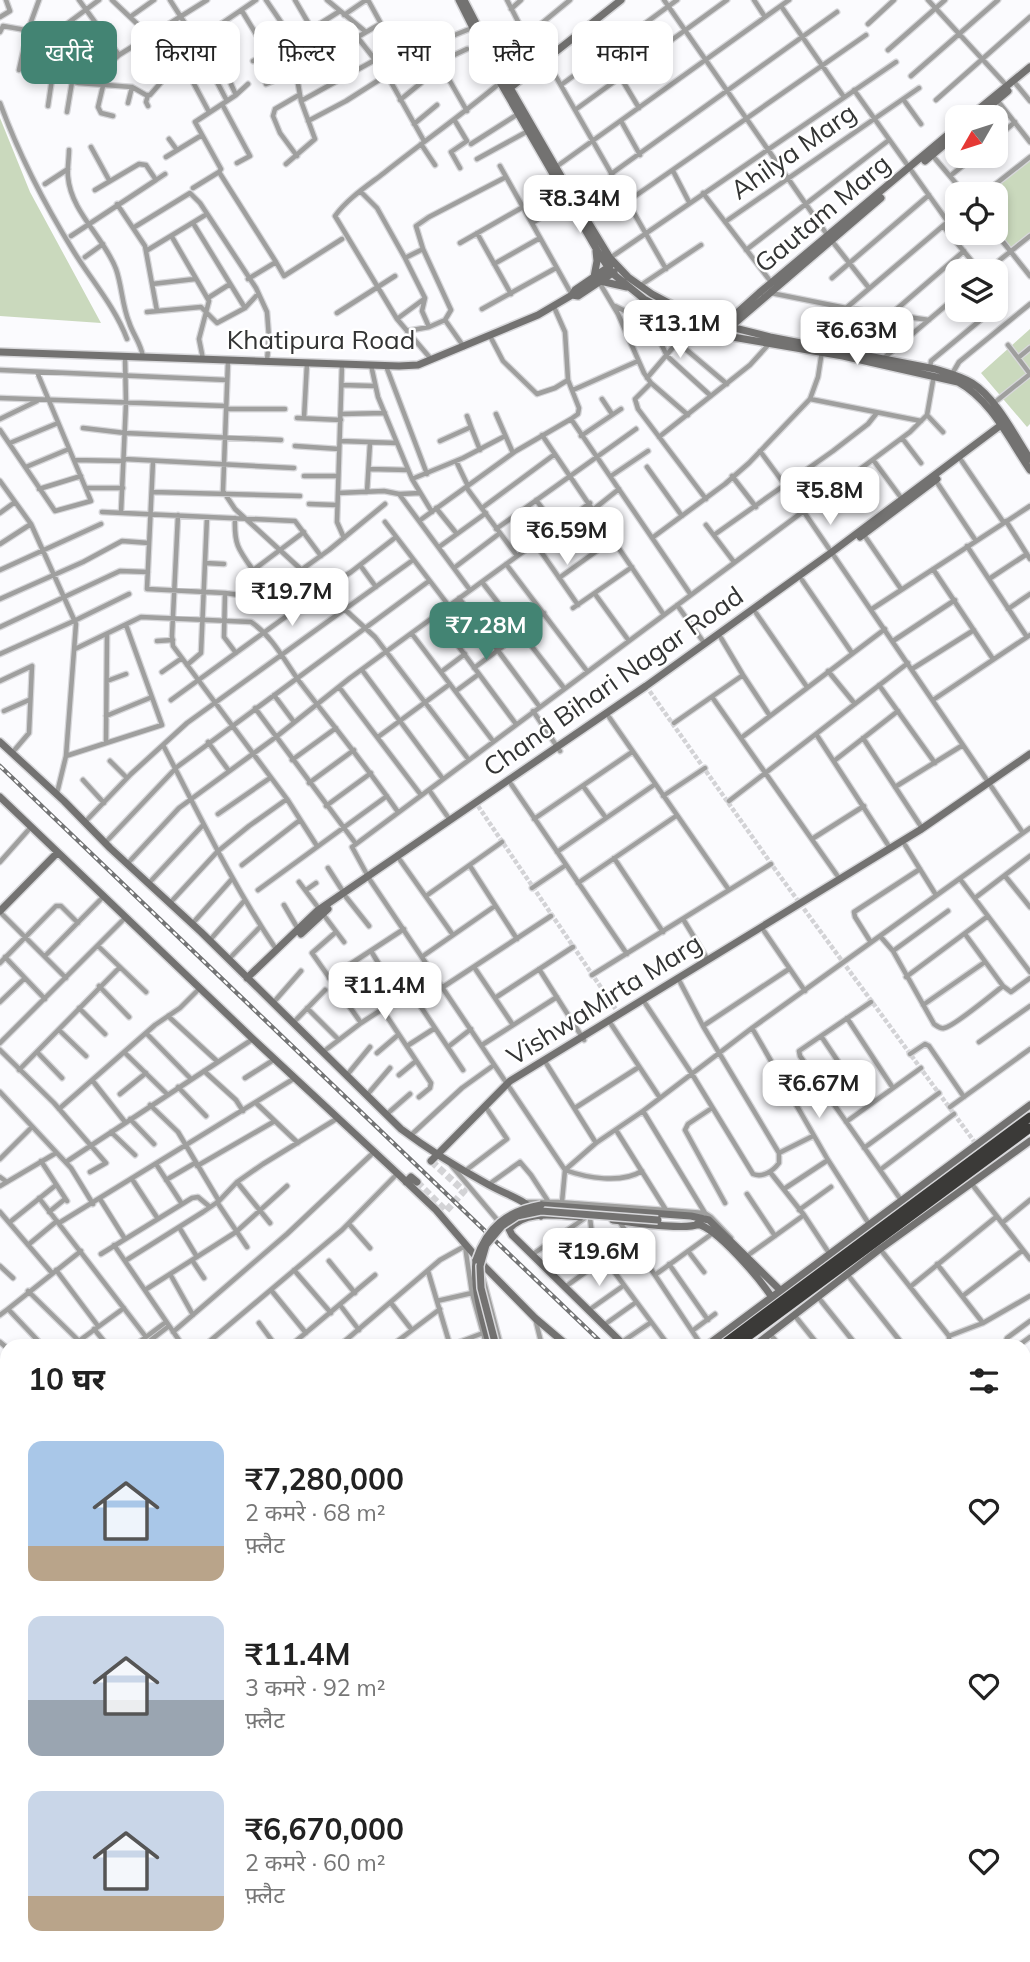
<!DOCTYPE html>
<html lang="hi">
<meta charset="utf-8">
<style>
body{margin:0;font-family:Mulish,"Noto Sans Devanagari",sans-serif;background:#f6f6f6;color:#222;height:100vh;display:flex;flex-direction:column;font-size:26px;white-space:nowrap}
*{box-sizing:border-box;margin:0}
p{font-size:23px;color:#767676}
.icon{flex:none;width:38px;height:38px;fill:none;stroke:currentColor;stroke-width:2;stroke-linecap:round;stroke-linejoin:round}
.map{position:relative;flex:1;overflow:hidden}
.panel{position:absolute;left:0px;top:1339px;width:1031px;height:625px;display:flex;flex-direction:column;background:#fff;border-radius:21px 21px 0 0;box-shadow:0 4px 10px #0003}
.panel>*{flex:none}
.guide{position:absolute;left:21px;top:21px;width:989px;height:63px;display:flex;gap:14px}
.needle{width:46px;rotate:231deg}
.buttons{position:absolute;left:945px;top:105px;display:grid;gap:14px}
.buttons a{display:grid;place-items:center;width:63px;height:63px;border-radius:14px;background:#fff;box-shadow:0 4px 10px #0003;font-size:35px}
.price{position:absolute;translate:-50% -60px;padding:0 16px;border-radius:14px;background:#fff;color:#222;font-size:23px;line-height:46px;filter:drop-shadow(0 2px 4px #0008)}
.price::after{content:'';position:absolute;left:50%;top:42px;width:21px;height:16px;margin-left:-10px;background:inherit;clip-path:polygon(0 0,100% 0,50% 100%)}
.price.active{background:#438473;color:#fff}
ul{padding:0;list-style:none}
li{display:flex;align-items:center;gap:21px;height:175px;padding:0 28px}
li span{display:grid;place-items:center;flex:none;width:196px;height:140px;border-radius:14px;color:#555}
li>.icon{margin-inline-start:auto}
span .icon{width:84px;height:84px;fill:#fffc;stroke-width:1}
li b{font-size:30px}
h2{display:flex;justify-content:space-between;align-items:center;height:84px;padding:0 28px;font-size:30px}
.chip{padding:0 24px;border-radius:14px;background:#fff;box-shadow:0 4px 10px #0003;font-size:24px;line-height:63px}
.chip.active{background:#438473;color:#fff}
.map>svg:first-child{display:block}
.green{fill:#cad9bd}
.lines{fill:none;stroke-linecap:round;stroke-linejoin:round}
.street-tunnel{stroke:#d3d3d6;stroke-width:4.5;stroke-dasharray:4.5 2;stroke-linecap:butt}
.secondary-tunnel{stroke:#d3d3d6;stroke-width:7;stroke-dasharray:7 3.5;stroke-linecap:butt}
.street-casing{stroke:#d7d7da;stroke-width:7}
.secondary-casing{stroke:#d7d7da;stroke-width:10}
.highway-casing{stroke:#d7d7da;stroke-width:11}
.street{stroke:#9f9f9e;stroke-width:4.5}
.secondary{stroke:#737271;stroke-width:7}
.highway{stroke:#3b3a38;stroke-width:9}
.rail-casing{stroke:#737475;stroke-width:4.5}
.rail{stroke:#fff;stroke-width:2;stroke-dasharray:5;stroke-linecap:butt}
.secondary-bridge-casing{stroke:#d7d7da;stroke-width:10;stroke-linecap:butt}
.secondary-bridge{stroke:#737271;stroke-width:7}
.labels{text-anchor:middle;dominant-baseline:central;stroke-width:5;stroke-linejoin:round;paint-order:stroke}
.street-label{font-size:26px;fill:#333434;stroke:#fff}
</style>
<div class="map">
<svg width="1030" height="1962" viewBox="0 0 1030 1962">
<rect width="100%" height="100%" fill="#fbfbfe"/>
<path class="green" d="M0,118L30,192L101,323L0,316Z
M1030,160V235L1011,250L996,230V194H988Z
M1030,329V424L1027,427L981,373Z"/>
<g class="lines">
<path class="street-tunnel" d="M646,686L777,872L976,1144
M478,806L619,1014"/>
<path class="secondary-tunnel" d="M417,1182L446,1211L464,1191L431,1161"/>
<defs>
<path id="street" d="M79,0L119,55
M112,0L150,36L171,71L178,74L204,57V53L170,0
M266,0L281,22
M295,0L327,55
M327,0L366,32
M507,0L526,37
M664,0L828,236L869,288
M754,0L765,17
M928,0L1007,86
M781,6L844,97
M511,9L521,0
M242,11L268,54
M344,15L366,0
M0,17L10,11L6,0
M130,17L154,0
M868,24L894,0
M589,26L607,51
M313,28L340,11
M0,32L3,26L59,36
M358,38L387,75L424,141
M203,49L218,39L213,32L215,28L256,0
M420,49L472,28
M888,50L945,0
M165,60L196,40
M253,61L289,44L303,68
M496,61L570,0
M547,61L666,269
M19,70L28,30L39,0
M225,71L236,95L195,122L221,169L219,172L276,262L248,279
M911,76L998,0
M52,77L79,83L132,87
M621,78L639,108
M193,82L209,112
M217,82L227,101
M266,84L306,67L380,24
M1016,84L1030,101
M561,85L677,0
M854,90L948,222
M148,95L146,102L148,106
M236,95L248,84
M903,99L921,124
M400,100L421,83
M936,100L1030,17
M997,100L1030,142
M301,101L375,60
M0,103C19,155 45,205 74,252C92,281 115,307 127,339
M128,103L132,87L146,95H150L171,71
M222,104L250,156L237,163
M48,106L58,38L68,23L99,0
M575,110L727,0
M467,111L439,62L467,49
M67,112L79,40V34L72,20
M113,116L101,113L98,107L108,65L119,55L207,0
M308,121L346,101L401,66L402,62L368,0
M455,121L467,141L451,152L460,168
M621,121L640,155
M414,124L437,105
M996,138L1015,122
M169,139L177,150
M421,144L435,165
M471,144L518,114
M91,147L109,180
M69,150C69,159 67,169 68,177C71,212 104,237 116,269C122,286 122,305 129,322C133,335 141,343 143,357
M932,155L965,194
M297,156L280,133L273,116L275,109L299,95
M166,157L202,135
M477,159L528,131
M286,164L315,139L301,101L296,72
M500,166L572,295
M556,167L789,0
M673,171L689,202
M611,174L837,12
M950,176L975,156
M156,180L165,174
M45,184L68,169
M193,188L219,172
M360,191L377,208L405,258L425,298L422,311L429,327
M703,193L771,282
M983,194L1030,157
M628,201L866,35
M117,204L145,246L157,311
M581,209L593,201
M725,222L919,88
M193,223L245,308
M532,223L570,199
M943,226L980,271
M133,228L190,193L200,203L256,288L267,312L269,338L267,361
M477,233L511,294
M996,233L1030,276
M71,236L156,180L146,165L139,164L95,190
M172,237L209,301L199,339L203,359
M460,243L523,207
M746,250L889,140
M146,251L207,214
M85,257L103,244
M405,258L423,249
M610,258L896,62
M276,262L284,276L342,239
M494,264L540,238
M986,271L1030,236
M832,278L929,195
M599,282L618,314L644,373L651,383L688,415
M152,284L195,279
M641,285L701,245
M771,293L846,308L929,320
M208,298L230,284
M644,300L646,312L667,356L711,396
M615,306L651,324
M554,307L565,332L568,380L579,408L578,414L571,419L691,595
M482,309L556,268
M147,312L201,307L217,323L245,308L258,294
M337,313L395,276
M891,314L964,251
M397,319L424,299
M650,319L727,384
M407,331L429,327L445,320
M490,336L503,361L537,394L555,388L568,380
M805,343L957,214
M1008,345L1018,358
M464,347L445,320L451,310L423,249L416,226L429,217L506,177
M1030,348L1018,358L1030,374
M884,358L957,296
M431,359L397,319L335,216C347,199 367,186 384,173C423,142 463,114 501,82
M228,361L223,491L235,509L375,637L469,760
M342,364L337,522L344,538
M371,365L378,397L412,479L432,512
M386,366L427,474
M930,368L931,361L983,318
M0,370L227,380
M952,374L959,362L1030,304
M647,378L692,325
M651,383L635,399L638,409L706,499
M342,385L375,386
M573,390L638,361
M0,398L226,406
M602,399L612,414
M810,399L921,421
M994,403L1030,374
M226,409H285
M341,414L385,413
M496,414L513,453
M927,415L943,432
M467,416L471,427
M297,418L341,420
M304,418L307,363
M0,419L37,401
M83,428L125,433L281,440
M0,430L55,511L91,501L37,372
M542,435L664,615
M581,436L621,409
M659,437L750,365L769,344
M902,438L921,463
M340,441L397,443
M440,441L471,427L480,450
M10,443L58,423
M295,446L339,449
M760,451L785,485
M124,459L294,468
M74,460L124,461
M961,460L1004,523
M153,461L147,589L225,593L262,598L329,550L385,504
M456,461L468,486
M874,461L902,499
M26,467L69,449
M647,467L682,516
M369,469L408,470
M304,476H338
M611,476L648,451
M732,476L756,507
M412,479L463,458L505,436
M846,480L862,503
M0,481L31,524L76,624L66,756L57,793
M936,481L976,541
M789,482L808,508
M466,487L517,556
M86,488H123
M39,489L81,476
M152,492L300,496
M367,492L370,443
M338,493L384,491L399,494L470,590
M400,494L420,493
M536,500L557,528
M309,504L337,505
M436,508L457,534
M482,508L555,454
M594,509L619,489
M102,512L295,521L321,556
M804,512L1023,833
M0,513L15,502
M121,513L126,403L125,357
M178,515L172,636L173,646L287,799L317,846
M235,518C234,544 238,549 253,570
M419,521L516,451L571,419
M1006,521L1030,559
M385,522L449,606
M706,525L734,562
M496,529L636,429
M714,535L833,451L868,424L876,414
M864,535L901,589
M652,538L725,484L749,463L810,399L818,377L822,351
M535,543L578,605
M0,544L31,524
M967,546L1027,637
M439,547L486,513
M205,563L224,564
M506,564L587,671
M360,565L376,587
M454,568L500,533
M933,569L993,659
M0,570L101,524
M559,578L612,540
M989,579L1027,554
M802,580L852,653
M482,582L564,688
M225,593L224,637L236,653
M595,594L629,641
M262,597L244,577L304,532
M459,598L539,706
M0,599L83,562L122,541L149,543
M677,605L705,644
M573,608L632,567
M872,609L1030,506
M1008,609L1030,594
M756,613L807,687
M436,616L516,724
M0,627L120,571L148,572
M519,630L544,613
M412,634L493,741
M721,638L743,675L770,716
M157,641L173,640
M893,641L955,600
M75,649L141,617L251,622C273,637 284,660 299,681C332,724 367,767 398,812
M0,654L74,621L129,594
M187,665L201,653L207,517
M474,668L521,633
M912,669L974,630
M362,670L443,779
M828,671L855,704
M162,672L182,658
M441,672L465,654
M0,681L32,666
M107,681L126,674
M879,685L935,763
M339,687L421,795
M456,691L479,674
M274,695L294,722
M712,697L839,878
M171,700L324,589L351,572L396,537
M933,700L1030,635
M255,708L356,844
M4,711L29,700
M533,711L560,751
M106,716L152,697
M609,717L729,890
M674,723L743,675
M816,734L890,848
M378,737L450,684
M741,738L885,629
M863,738L922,828
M208,742L229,771
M106,743L107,635
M163,745C199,814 232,884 276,949
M12,753L29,733L32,666
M66,756L162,725L126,625
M292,760L336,728
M110,761L127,778
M834,761L898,711
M83,780L104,803
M309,783L354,750
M511,784L627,954
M583,786L606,818
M895,787L963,745
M429,790L450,820
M663,796L705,768
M729,801L908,663
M326,806L371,773
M218,814L270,778
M534,819L632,752
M85,822L131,774L187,723L413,560
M812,839L864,806
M105,843L177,767L429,581
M905,845L936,895
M557,852L654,785
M614,858L663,932
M400,860L453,935
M0,862L31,827
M128,863L179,808L276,737L350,678L590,503
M242,865L300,820
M470,866L517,939
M328,868L344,893
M1005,876L1030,907
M960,879L1030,972
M299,882L344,942
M149,883L203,825
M578,883L676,816
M532,888L566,865
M258,890L387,796
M306,890L316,883
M426,896L502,842
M346,897L369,926
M975,898L1030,856
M170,903L217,852L249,826L287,799
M284,905L298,929
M0,912L66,978
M683,919L708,960
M192,924L232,879
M764,931L805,991
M336,932L312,953L361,1023
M965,934L1003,986L1011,992L1030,978
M880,936L893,951L934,1024C937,1026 940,1029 944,1028C953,1027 993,994 1003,986
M210,940L245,900
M870,941L855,917L854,912L920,869
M98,946L146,992
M371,951L385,974
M893,951L948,911
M45,956L103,897
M423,956L495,906
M5,957L45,999
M229,959L260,927
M0,963L56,906H61L78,923
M474,967L513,1025
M539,969L584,1040
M592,975L771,864
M906,977L988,916
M329,978L404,929
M680,982L703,1026L779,1153L813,1136
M99,986L129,1017
M443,987L551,916
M495,998L573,947
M344,999L385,974L401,998
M0,1002L25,978
M871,1002L799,1051L800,1056L901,1200
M273,1003L301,971
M645,1003L692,1074L753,1174C763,1178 773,1171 779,1163V1153
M923,1005L985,962
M421,1007L463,1070
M79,1008L105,1034
M307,1008L339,1040
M382,1009L431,1083L430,1088L419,1097
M168,1016L218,1062
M847,1018L893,1088
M293,1023L325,990
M611,1024L660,1098
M703,1026L789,969
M752,1028L828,1160L869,1224
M59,1030L86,1056
M146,1033L191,1079
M821,1036L868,1106
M979,1042L1030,1006
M0,1043L125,918
M482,1045L557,997
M407,1046L435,1028
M448,1047L471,1029
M0,1050L54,1103L106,1163L90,1172
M37,1052L62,1078
M124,1052L167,1094
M323,1052L361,1023L435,975
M377,1053L398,1035
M910,1054L925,1044L929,1046L964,1097
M546,1063L596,1143
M19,1070L120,967
M204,1071L236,1100L243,1111
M347,1075L370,1047
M399,1075L416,1061
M245,1078L275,1059
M92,1080L125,1122
M178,1087L206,1116
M0,1092L71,1168L93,1204
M120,1094L146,1073
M367,1095L390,1068
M256,1103L298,1143
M150,1105L178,1132L219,1201
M950,1107L1030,1049
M575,1108L639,1067
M712,1108L688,1124L685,1130L725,1203
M59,1109L155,1025L180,1008L200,988
M643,1111L752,1028L1030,828
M387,1114L410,1094
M130,1119L154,1144
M846,1122L921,1068
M616,1130L666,1210
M111,1132L135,1155
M410,1136L462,1088L494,1065
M864,1148L939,1093
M0,1159L32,1127
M41,1161L67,1201
M66,1162L253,1039
M156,1164L182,1204
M451,1165L499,1222
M197,1166L275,1121
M880,1170L954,1114
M465,1171L507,1139L485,1106
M770,1172L804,1215L829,1253
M0,1177L7,1182
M132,1179L158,1219
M166,1180L195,1163
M237,1182L270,1223
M971,1183L1030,1259
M488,1185L520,1162L531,1175L548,1201
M0,1186L56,1153
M784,1189L828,1160
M747,1194L775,1236
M39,1198L146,1337
M100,1199L125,1239
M217,1202L247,1247
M527,1202H558L705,1213L711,1217L731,1238
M562,1202L565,1170C587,1178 621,1184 642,1171
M799,1210L831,1187
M0,1212L52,1273
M49,1212L65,1199
M705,1213L643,1111L596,1143L565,1170L370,880L352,847L910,432L927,415L934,375
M590,1218L593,1243
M619,1221L702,1346
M10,1222L56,1185
M59,1223L295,1078
M1002,1223L1030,1200
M349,1224L370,1248
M179,1227L197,1257
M28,1245L57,1221
M114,1245L183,1346
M880,1249L949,1336
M688,1251L704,1272
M101,1254L192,1198L198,1197L210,1207
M533,1254L585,1218
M747,1256L804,1215
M192,1260L204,1278
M125,1261L203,1212L219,1201L237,1182L263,1164L338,1118
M329,1261L355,1293
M669,1264L708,1320
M937,1264L983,1323
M0,1266L13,1278
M56,1270L98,1326
M294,1270L331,1313
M428,1271L450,1345
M549,1271L586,1244L593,1243L669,1346
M170,1274L193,1315
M847,1274L904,1346
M655,1275L713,1233
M483,1278L501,1346
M565,1287L604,1259
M910,1287L996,1217
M145,1290L236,1232L287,1186
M271,1290L306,1333
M28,1291L79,1341
M964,1295L1023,1250
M818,1297L857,1346
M437,1301L472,1293
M391,1303L412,1330
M340,1305L359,1330
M8,1309L81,1251
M589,1310L623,1286
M0,1315L8,1309L43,1346
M795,1316L819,1346
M535,1318L542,1346
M259,1323L276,1346
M604,1325L635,1303
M94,1329L108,1346
M692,1331L715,1314
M173,1332L287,1234L374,1152
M770,1334L780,1346
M0,1342L7,1348
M622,1342L650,1323
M235,1343L237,1346
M72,1346L124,1308
M134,1346L166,1322
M143,1346L169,1326
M204,1346L342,1230L397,1174
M290,1346L375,1275
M339,1346L440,1260L465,1246L472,1293L486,1344
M391,1346L440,1309
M449,1346L483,1333
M942,1346L949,1341V1336L983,1323L1030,1296
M1009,1346L1006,1341L1007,1338L1030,1321
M1018,1346L1030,1337
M1024,1353L1030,1361
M0,1365L7,1359
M1024,1370L1030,1367
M1024,1380L1030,1389
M0,1403L7,1397
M1024,1419L1030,1415
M0,1445L7,1440
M1024,1448L1028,1454L1030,1453
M0,1452L7,1447
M1024,1470L1030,1479
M0,1498L7,1493
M1024,1505L1030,1500
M0,1527L7,1537
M1024,1544L1030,1553
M0,1555L7,1551
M1024,1578L1030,1574
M0,1594L7,1605
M1024,1605L1030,1614
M1024,1633L1030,1628
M0,1664L7,1674
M1024,1677L1030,1683
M0,1689L7,1685
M0,1715L5,1722
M0,1727L7,1721
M0,1757L7,1752
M0,1792L7,1788
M1024,1828L1030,1823
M1024,1867L1030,1866
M1024,1903L1030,1896
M1024,1953L1029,1962
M225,1956L229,1962
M236,1956L239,1962
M272,1956L275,1962
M326,1956L331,1962
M470,1956L473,1962
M569,1956L572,1962
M611,1956L617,1962
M618,1956L624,1962
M809,1956L812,1962
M836,1956L840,1962
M879,1956L885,1962
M937,1956L940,1962
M0,1962L8,1956
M41,1962L49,1956
M129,1962L137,1956
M213,1962L221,1956
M293,1962L299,1956
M301,1962L315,1956
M367,1962L382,1956
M427,1962L436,1956
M521,1962L529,1956
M655,1962L663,1956
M706,1962L713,1956
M759,1962L767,1956
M787,1962L794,1956
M862,1962L870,1956
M902,1962L910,1956
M953,1962L964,1956
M1008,1962L1017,1956"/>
<path id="secondary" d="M459,0L500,82L598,252L612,273L644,299L695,327L715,334L843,356L958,382C991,400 1009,439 1030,470
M464,0L505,79L573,197L610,258L628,277L652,294L699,319L770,337L935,369C948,373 961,376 972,383C996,398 1015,436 1030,459
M510,88L621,0
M969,117L1030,67
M977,117L1008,91
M925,161L957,134
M594,277L597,261L596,251
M600,281L627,287
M572,295L575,290L610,266
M720,328L759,293L957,127
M728,329L881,198
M0,352L399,366L418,365L538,315L572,295L578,296L614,272
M860,537L937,479
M0,742L64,801L110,848L201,932L401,1129C429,1150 458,1168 489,1185C509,1196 524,1199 541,1216
M0,797L253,1039L397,1173L436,1210L484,1266L535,1318L568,1346
M0,911L57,853
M301,934L328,909
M247,978L317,911L646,686L832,552L1005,422
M431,1161L510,1081L920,830L1030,754
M406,1182L411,1177L417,1182
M541,1205L691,1216L709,1220L779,1289
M580,1217C557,1216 526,1209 509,1229L512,1235L625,1346
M613,1220C631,1222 685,1231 699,1224
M697,1224C717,1228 759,1278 771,1296
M476,1260C473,1289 482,1318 490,1346
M706,1346L1030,1105
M754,1346L880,1249L1030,1141
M1024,1727L1030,1733
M1024,1777L1030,1782
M0,1831L7,1827
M0,1866L7,1861"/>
<path id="highway" d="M721,1346L1030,1117
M735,1346L1030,1128
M0,1844L7,1839
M0,1855L7,1850"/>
</defs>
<use href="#street" class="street-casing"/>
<use href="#secondary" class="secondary-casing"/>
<use href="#highway" class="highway-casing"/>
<use href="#street" class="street"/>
<use href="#secondary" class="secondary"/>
<use href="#highway" class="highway"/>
<defs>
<path id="rail" d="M0,766L605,1346
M1024,1746L1030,1751"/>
</defs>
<use href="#rail" class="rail-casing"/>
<use href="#rail" class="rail"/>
<defs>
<path id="secondary-bridge" d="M476,1260C487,1227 507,1211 541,1205
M496,1346L481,1288L480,1266L486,1245L502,1226L517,1216L541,1211L658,1220"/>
</defs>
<use href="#secondary-bridge" class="secondary-bridge-casing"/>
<use href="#secondary-bridge" class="secondary-bridge"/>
</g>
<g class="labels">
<g class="street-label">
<text transform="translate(793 151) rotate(-35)">Ahilya Marg</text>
<text transform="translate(822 213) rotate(-40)">Gautam Marg</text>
<text x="321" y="339">Khatipura Road</text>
<text transform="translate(613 681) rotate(-35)">Chand Bihari Nagar Road</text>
<text transform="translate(604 999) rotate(-32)">VishwaMirta Marg</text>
</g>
</g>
</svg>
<div class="buttons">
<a><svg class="needle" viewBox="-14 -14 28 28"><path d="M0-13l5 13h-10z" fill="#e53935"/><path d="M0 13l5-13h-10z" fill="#767676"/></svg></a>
<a><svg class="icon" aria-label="locate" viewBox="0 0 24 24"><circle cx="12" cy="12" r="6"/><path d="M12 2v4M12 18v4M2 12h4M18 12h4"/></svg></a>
<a><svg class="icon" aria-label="layers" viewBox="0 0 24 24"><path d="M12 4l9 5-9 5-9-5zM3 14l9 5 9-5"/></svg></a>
</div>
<b class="price" style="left:580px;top:235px">₹8.34M</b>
<b class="price" style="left:680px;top:360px">₹13.1M</b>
<b class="price" style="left:857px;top:367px">₹6.63M</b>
<b class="price" style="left:830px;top:527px">₹5.8M</b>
<b class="price" style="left:567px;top:567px">₹6.59M</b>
<b class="price" style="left:292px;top:628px">₹19.7M</b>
<b class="price active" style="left:486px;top:662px">₹7.28M</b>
<b class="price" style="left:385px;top:1022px">₹11.4M</b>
<b class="price" style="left:819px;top:1120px">₹6.67M</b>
<b class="price" style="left:599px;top:1288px">₹19.6M</b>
<div class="guide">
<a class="chip active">खरीदें</a>
<a class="chip">किराया</a>
<a class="chip">फ़िल्टर</a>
<a class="chip">नया</a>
<a class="chip">फ़्लैट</a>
<a class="chip">मकान</a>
</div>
<section class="panel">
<h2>10 घर<svg class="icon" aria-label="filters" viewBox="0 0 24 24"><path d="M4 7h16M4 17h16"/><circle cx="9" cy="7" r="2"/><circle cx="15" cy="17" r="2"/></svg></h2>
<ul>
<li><span style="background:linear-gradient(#a9c7e8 75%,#b9a48a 0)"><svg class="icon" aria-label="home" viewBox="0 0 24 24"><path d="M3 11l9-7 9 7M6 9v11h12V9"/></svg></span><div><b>₹7,280,000</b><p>2 कमरे · 68 m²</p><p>फ़्लैट</p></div><svg class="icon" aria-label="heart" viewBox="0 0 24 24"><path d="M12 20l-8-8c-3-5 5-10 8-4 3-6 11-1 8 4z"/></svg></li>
<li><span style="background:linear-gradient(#c9d6e8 60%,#9aa5b1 0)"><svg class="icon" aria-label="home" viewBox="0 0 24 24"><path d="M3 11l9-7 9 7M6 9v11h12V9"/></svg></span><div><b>₹11.4M</b><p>3 कमरे · 92 m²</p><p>फ़्लैट</p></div><svg class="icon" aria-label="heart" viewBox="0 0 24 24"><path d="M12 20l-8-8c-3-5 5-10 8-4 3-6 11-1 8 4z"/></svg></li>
<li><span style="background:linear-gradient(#c9d6e8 75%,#b9a48a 0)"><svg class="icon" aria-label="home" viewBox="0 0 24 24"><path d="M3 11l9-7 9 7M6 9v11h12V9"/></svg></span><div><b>₹6,670,000</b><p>2 कमरे · 60 m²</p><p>फ़्लैट</p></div><svg class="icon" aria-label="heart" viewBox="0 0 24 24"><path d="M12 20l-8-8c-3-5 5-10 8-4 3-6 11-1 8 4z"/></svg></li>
</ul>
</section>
</div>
